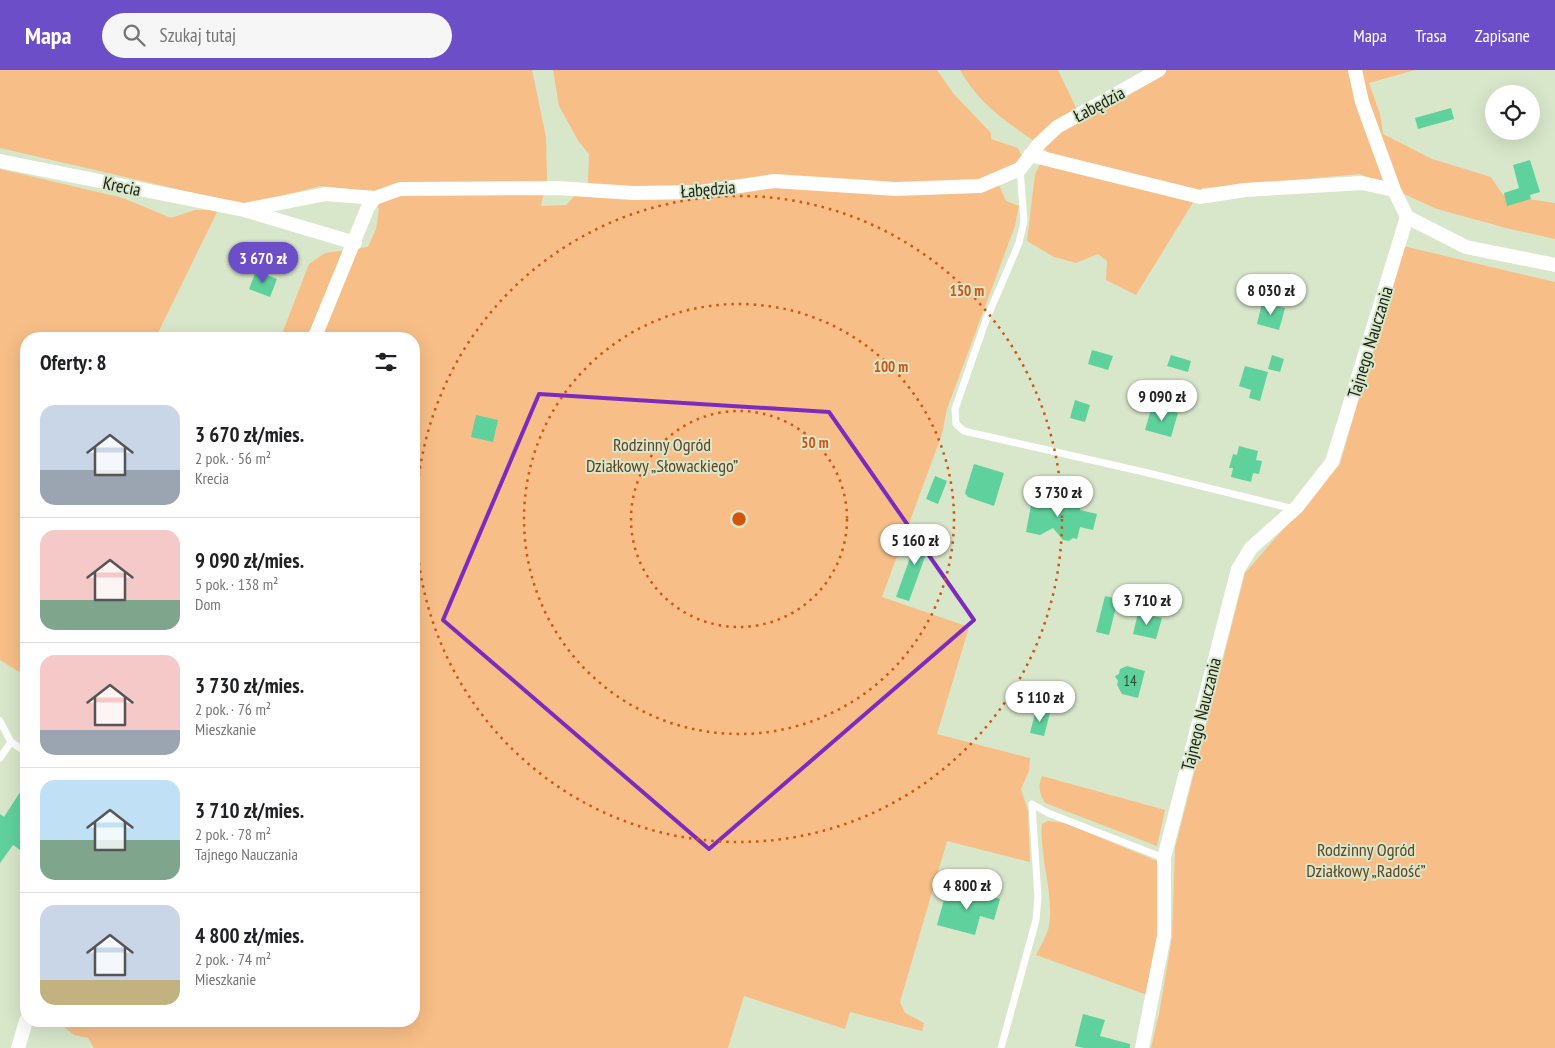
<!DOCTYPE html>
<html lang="pl">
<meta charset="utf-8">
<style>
body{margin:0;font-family:"PT Sans Narrow",sans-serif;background:#f6f6f6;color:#202124;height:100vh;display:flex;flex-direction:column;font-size:19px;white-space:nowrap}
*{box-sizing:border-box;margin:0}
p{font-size:16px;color:#757577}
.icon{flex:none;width:28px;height:28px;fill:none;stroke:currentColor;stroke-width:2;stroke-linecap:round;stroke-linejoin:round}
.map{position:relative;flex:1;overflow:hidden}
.side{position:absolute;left:20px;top:262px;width:400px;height:695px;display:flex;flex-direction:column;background:#fff;border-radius:20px;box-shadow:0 5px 20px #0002}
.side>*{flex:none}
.tools{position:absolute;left:1485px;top:15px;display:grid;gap:10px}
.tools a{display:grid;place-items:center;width:55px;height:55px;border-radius:50%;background:#fff;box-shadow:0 5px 20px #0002;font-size:25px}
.price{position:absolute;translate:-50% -42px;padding:0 11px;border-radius:18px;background:#fff;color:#222;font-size:16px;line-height:32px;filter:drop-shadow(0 1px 2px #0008)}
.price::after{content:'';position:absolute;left:50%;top:30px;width:15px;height:11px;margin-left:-8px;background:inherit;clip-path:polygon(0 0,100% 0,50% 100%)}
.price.selected{background:#6c4fc8;color:#fff}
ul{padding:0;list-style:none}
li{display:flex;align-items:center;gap:15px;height:125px;padding:0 20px}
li+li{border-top:1px solid #e0e0e0}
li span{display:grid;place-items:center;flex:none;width:140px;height:100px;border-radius:15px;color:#555}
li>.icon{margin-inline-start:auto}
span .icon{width:60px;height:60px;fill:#fffc;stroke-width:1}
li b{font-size:21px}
h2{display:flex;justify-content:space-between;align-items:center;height:60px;padding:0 20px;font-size:21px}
header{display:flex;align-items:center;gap:30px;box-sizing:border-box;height:70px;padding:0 25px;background:#6c4fc8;color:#fff}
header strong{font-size:24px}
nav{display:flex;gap:28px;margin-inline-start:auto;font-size:18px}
.search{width:350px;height:45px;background:#f6f6f6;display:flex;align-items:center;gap:12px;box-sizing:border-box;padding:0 18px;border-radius:28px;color:#757577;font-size:19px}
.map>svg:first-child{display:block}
.green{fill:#f7be87}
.building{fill:#5fd19c}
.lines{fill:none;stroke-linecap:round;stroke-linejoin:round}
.lane{stroke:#fff;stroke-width:7}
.street{stroke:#fff;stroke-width:14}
.marked{fill:none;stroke:#7b2cbf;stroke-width:4;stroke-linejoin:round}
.ring{fill:none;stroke:#d4530d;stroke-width:2.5;stroke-dasharray:2.5 5}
.labels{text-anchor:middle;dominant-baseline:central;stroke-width:4;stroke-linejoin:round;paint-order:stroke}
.number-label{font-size:15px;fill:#2c4c37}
.street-label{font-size:18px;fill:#1b2015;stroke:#d8e7ca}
.park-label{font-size:18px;fill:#624222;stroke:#d8e7ca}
.centre{fill:#d4530d;stroke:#d8e7ca;stroke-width:2.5}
.ring-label{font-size:15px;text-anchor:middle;font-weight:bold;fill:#d4530d;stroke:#d8e7ca;stroke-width:4;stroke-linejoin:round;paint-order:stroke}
</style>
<header>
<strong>Mapa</strong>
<div class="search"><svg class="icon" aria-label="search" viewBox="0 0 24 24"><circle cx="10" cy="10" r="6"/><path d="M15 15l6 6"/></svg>Szukaj tutaj</div>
<nav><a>Mapa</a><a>Trasa</a><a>Zapisane</a></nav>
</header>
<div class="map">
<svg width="1555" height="978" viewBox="0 0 1555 978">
<rect width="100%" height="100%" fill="#d8e7ca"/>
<path class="green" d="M0,0H532L546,67L547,108L541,136L566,135L588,112L589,84L579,72L559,36L553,0H937L953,23L991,63V69L1018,78L1023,89L999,115L1006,131L1019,136L1015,156L947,339L942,364L882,527L969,557L937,664L1030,688L1029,701L1021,719L1028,741L1030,792L947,771L900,932L905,943L924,953L922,961L850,942L845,959L744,926L728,978H94L88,968L74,965L63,956L40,951H414V269H280L309,194L325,183L368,177L376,159L379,139L366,121L320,116L246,135L0,78Z
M960,0H1058L1081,48L1090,46L1167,0H1415L1369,13L1380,44L1383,64L1432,89L1491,107L1503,125L1555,133V169L1510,159L1437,139L1360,104L1202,118L1136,225L1106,210L1107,191L1098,184L1076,193L1054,187L1027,171L1035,104L1047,81C1012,54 983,40 960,0Z
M0,99L123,128L171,148L195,140H218L155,269H26V606L0,590Z
M1403,176L1555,212V978H1151L1159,944L1172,867L1175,778L1245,503L1340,394Z
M1042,706L1165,740L1157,776L1045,733C1039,723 1038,716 1042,706Z
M1048,751L1065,753L1157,791V868L1150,926L1036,885C1040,877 1045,869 1048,860C1056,831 1039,787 1042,754Z"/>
<path class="building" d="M1451,38L1454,49L1418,59L1415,48Z
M1530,90L1540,122L1530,125L1531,129L1507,136L1504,123L1519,118L1513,95Z
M256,201L277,209L270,227L249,219Z
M1262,233L1285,238L1279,260L1257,254Z
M1092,280L1113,286L1108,300L1088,294Z
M1171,285L1191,291L1188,302L1167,296Z
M1272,285L1284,289L1280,302L1268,299Z
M1245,296L1268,302L1260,331L1249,328L1251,320L1239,316Z
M1075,330L1090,335L1085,352L1070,348Z
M1152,336L1178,343L1171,367L1145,360Z
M476,345L498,350L493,372L471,367Z
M1239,376L1258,381L1256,390L1262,391L1259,404L1253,403L1251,412L1231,407L1233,398H1229L1233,384L1237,385Z
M974,394L1004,403L994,436L968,427L965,423Z
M935,406L947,411L938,434L926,429Z
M1042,424L1054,426L1053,430L1081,435L1080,440L1097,444L1093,460L1080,457L1077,469L1073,468L1069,471L1063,470L1053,458L1040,465L1026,462L1032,430Z
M920,460L933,465L909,531L896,527Z
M1105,526L1118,529L1109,565L1096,562Z
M1138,543L1162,548L1156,569L1133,564Z
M1127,596L1145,601L1138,628L1122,624L1117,615L1118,611L1115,606L1119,604L1120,599Z
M1036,639L1050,643L1044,666L1030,663Z
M26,713V784L13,775L0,793V744L4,747Z
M947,819L971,825L972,821L1000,829L994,850L980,846L975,865L937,855Z
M1083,944L1105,950L1100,966L1130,974V978H1084L1075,976Z"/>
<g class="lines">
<path class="lane" d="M1020,99L1024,151L1019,173L986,250L955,339L956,354L964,361L1148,403L1294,439
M0,651L11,672
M0,688L11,672L26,682
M1032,734L1048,743L1164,788
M1001,978L1036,850L1038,827L1032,734"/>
<path class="street" d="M1355,0L1362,32L1394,120L1407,147L1466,177L1555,195
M1030,85L1200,127L1245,120L1362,113L1394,120
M0,91L244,140
M355,173L244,140L326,124L375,128
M314,269L368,137L375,128L400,119L557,118L633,123L700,122L774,111L896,119L980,116L1020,99L1039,74L1057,57L1159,0
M18,978L26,951
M1142,978L1164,866V788L1238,499L1251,478L1297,437L1332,392L1407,147"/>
</g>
<path class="marked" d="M539,324L829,342L974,550L709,779L443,550Z"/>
<g class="ring">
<circle cx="739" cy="449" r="108"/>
<circle cx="739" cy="449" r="215"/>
<circle cx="739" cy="449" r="323"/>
</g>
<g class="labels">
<g class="number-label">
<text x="1130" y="610">14</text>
</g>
<g class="street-label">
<text transform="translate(1099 34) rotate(-28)">Łabędzia</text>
<text transform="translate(122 116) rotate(12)">Krecia</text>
<text transform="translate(708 119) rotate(-5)">Łabędzia</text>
<text transform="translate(1370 272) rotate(-73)">Tajnego Nauczania</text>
<text transform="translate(1201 644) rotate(-76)">Tajnego Nauczania</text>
</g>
<g class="park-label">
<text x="662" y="374">Rodzinny Ogród<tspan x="662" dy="21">Działkowy „Słowackiego”</tspan></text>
<text x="1366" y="779">Rodzinny Ogród<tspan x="1366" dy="21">Działkowy „Radość”</tspan></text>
</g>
</g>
<circle cx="739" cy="449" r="8" class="centre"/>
<g class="ring-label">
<text x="967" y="226">150 m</text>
<text x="891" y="302">100 m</text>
<text x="815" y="378">50 m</text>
</g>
</svg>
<div class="tools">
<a><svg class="icon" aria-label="locate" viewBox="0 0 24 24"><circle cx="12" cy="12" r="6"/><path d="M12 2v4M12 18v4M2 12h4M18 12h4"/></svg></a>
</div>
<b class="price selected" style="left:263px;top:214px">3 670 zł</b>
<b class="price" style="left:1271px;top:246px">8 030 zł</b>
<b class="price" style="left:1162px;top:352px">9 090 zł</b>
<b class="price" style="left:1058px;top:448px">3 730 zł</b>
<b class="price" style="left:915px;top:496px">5 160 zł</b>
<b class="price" style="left:1147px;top:556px">3 710 zł</b>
<b class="price" style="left:1040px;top:653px">5 110 zł</b>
<b class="price" style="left:967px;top:841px">4 800 zł</b>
<section class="side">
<h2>Oferty: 8<svg class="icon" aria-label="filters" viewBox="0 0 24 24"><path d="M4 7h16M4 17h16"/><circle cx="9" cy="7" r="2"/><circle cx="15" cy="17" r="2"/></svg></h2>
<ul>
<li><span style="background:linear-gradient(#c9d6e8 65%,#9aa5b1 0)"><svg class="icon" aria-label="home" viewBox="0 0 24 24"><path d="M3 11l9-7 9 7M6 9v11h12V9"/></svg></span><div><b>3 670 zł/mies.</b><p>2 pok. · 56 m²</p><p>Krecia</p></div></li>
<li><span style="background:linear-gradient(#f6c9c9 70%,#7fa58c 0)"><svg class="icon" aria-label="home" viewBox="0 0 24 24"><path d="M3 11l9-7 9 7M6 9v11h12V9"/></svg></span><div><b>9 090 zł/mies.</b><p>5 pok. · 138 m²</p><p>Dom</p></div></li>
<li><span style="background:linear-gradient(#f6c9c9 75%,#9aa5b1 0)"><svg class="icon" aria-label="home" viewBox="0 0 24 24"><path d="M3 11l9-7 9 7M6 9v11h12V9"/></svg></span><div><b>3 730 zł/mies.</b><p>2 pok. · 76 m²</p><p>Mieszkanie</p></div></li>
<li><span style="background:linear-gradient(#bfe0f5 60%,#7fa58c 0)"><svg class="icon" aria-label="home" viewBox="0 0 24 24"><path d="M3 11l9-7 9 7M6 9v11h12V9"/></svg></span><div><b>3 710 zł/mies.</b><p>2 pok. · 78 m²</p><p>Tajnego Nauczania</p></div></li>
<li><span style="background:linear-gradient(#c9d6e8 75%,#c2b280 0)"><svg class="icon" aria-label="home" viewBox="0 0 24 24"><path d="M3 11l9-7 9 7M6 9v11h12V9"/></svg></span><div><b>4 800 zł/mies.</b><p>2 pok. · 74 m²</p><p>Mieszkanie</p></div></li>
</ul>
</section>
</div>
